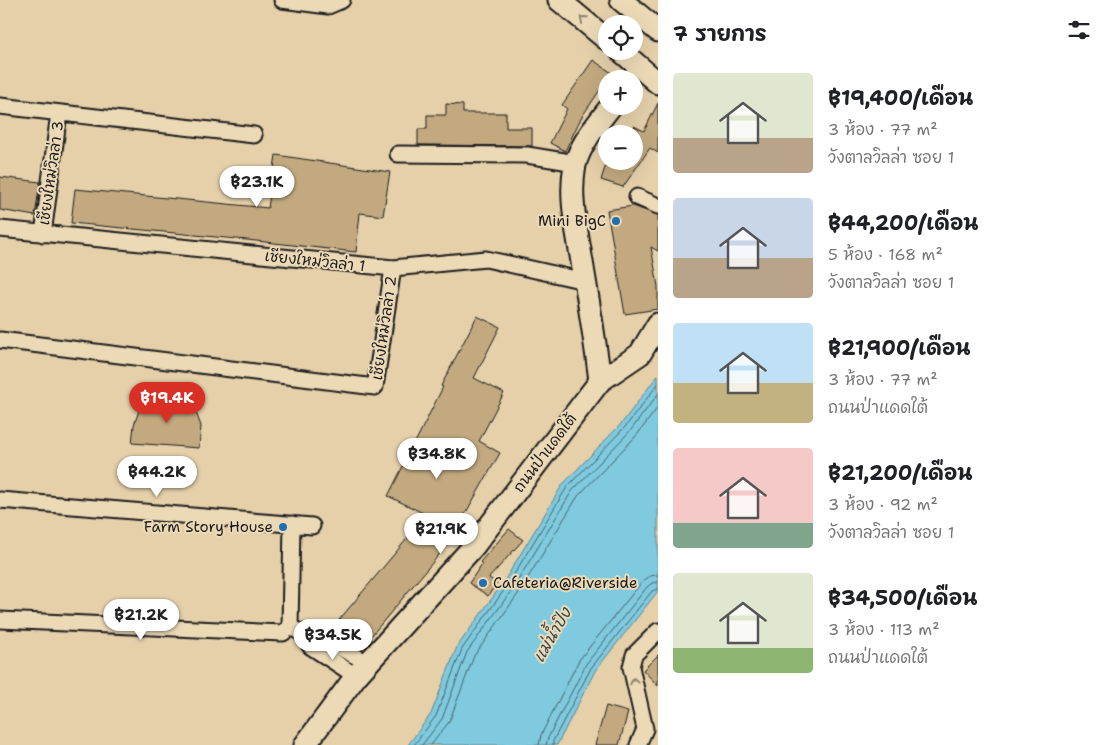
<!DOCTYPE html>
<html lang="th">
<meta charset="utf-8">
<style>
body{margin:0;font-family:"Shantell Sans","Playpen Sans Thai",sans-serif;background:#f2f2f2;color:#202124;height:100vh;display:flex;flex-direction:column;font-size:19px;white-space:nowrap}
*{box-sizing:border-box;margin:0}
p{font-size:16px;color:#757577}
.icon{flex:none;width:28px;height:28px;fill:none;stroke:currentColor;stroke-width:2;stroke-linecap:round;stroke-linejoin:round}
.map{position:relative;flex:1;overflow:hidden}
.panel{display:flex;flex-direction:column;background:#fff;width:450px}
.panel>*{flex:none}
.buttons{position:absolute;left:598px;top:15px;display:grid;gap:10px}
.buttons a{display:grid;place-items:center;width:45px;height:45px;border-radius:50%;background:#fff;box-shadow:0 5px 20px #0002;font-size:25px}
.price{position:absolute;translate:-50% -42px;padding:0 11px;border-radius:18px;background:#fff;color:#222;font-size:16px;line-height:32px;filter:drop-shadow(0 1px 2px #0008)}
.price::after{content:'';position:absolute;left:50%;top:30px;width:15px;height:11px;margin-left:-8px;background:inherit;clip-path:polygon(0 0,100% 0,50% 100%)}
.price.selected{background:#d93025;color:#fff}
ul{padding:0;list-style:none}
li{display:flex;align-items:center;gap:15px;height:125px;padding:0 15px}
li span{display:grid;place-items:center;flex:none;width:140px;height:100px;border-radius:5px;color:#555}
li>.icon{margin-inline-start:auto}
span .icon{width:60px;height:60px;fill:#fffc;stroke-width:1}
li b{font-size:21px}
h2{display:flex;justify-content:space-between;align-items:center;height:60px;padding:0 15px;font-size:21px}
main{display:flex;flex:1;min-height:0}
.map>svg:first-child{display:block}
.water{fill:#7fcadf;stroke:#578491}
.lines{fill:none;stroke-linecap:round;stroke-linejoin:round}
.shore{stroke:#44626a;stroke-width:1}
.building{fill:#c2a97f;stroke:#1c1c1c}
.street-casing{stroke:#1c1c1c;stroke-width:19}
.secondary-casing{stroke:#1c1c1c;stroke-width:25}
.street{stroke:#ecdab7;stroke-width:15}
.secondary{stroke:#ecdab7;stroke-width:21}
.oneway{stroke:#8e8471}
.poi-dot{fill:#1f6fb2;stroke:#ecdab7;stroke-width:2}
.labels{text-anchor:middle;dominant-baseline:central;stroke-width:4;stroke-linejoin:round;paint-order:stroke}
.street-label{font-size:15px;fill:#1c1c1c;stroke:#ecdab7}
.poi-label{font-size:15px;fill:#1c1c1c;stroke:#ecdab7;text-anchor:end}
.water-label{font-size:16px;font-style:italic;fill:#35484d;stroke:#ecdab7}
</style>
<main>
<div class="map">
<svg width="658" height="745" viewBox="0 0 658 745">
<rect width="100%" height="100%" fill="#e5d0aa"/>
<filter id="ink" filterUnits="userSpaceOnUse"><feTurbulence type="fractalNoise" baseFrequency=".02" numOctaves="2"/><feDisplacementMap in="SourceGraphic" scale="10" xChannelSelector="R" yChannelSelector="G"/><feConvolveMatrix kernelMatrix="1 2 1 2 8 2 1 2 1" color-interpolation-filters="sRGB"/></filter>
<g filter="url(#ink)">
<path class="water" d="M658,375V591L595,671L557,745H408L431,714L457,647L503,583L563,484L622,423Z"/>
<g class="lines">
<path class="shore" d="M414,745L436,716L462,649L507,586L567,487L626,426L658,384
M422,745L442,719L467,652L512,590L572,491L631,430L658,394
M431,745L449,722L474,656L518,594L578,496L637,435L658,407
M539,745L541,735L579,660L642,582L650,576L658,575
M546,745L548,738L586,664L647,587L652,583L658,582
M553,745V741L591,668L652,591L658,589"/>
</g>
<path class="building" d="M593,60L612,73L608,79H606V81L581,118L565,151L550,143L567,109L562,105Z
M658,103V153L650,148L623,187L601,180L607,161H634V126L644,131Z
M446,104L463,105V113H506V128H532V146L418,145V129H427V115H446Z
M276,155L390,172L383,216L360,213L356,252L247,240L71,223L75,189L268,208Z
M0,177L40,182L35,216L0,210Z
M633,206L658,215V251L651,247L658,286V309L625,314L607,210Z
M477,316L500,327L474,378L504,393L479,441L500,453L448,544L366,642L339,620L427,515L388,496L443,387L441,386Z
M153,397L163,399L164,398L174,403L184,401L194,407L201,426L199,448L132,443L134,425L142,402L148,398Z
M509,529L523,540L489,578L497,583L488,596L469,583L482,564L480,562Z
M658,655V686L643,670Z
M606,706L628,712L619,745H595Z"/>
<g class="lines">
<defs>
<path id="street" d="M282,0L328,6L342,0
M0,106L254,135
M398,154L527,155L576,163
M637,197L658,206
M0,229L393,268L486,259L585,281
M43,234L59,113
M0,340L375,387L393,268
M0,500L312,526
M0,620L283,633L290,627L292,524
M290,627L304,634H315L368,663
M304,634L310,646L356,676
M638,745L645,729L631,667L634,655L658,631"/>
<path id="secondary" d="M559,0L606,39
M621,0L658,31
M621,51L658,83
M600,381C595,339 588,298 581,256C576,226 569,195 575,165C580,144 598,123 611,106
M305,745L356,676L474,546L600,381L640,354L658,324"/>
</defs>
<use href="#street" class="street-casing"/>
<use href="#secondary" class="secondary-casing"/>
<use href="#street" class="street"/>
<use href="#secondary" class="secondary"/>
</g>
<defs><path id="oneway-chevron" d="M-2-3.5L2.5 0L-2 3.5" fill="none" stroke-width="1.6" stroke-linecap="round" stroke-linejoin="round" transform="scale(1.25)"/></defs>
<g class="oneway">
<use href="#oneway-chevron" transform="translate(583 19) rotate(-140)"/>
<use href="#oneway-chevron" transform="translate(634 681) rotate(-102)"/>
</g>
</g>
<g class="poi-dot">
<circle cx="616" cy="221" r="5"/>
<circle cx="283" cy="527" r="5"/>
<circle cx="483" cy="583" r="5"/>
</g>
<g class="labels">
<g class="street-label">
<text transform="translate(51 173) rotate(-82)">เชียงใหม่วิลล่า 3</text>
<text transform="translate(315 261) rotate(6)">เชียงใหม่วิลล่า 1</text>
<text transform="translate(384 328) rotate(-82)">เชียงใหม่วิลล่า 2</text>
<text transform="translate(545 453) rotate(-53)">ถนนป่าแดดใต้</text>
</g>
<g class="poi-label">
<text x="606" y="221">Mini BigC</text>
<text x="273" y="527">Farm Story House</text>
<text x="493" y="583" text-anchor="start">Cafeteria@Riverside</text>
</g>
<g class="water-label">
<text transform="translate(552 635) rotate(-60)">แม่น้ำปิง</text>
</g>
</g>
</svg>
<div class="buttons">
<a><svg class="icon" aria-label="locate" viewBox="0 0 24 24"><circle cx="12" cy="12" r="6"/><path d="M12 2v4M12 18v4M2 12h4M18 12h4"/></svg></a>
<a>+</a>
<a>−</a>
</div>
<b class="price" style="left:257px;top:208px">฿23.1K</b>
<b class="price selected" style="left:167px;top:424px">฿19.4K</b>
<b class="price" style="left:437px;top:480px">฿34.8K</b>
<b class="price" style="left:157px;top:498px">฿44.2K</b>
<b class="price" style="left:441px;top:555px">฿21.9K</b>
<b class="price" style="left:141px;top:641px">฿21.2K</b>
<b class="price" style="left:333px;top:661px">฿34.5K</b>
</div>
<section class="panel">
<h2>7 รายการ<svg class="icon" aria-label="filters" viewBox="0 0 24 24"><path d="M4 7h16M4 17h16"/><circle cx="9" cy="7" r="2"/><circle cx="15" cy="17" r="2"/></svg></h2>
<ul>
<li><span style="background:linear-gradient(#dfe7d0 65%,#b9a48a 0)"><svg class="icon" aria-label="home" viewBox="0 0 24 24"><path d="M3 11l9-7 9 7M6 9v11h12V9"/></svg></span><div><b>฿19,400/เดือน</b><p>3 ห้อง · 77 m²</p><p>วังตาลวิลล่า ซอย 1</p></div></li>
<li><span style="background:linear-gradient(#c9d6e8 60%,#b9a48a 0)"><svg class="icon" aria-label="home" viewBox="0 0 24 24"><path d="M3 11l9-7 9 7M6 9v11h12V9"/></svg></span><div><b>฿44,200/เดือน</b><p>5 ห้อง · 168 m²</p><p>วังตาลวิลล่า ซอย 1</p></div></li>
<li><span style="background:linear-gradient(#bfe0f5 60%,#c2b280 0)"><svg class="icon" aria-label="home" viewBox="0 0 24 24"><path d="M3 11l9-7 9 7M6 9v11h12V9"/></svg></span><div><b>฿21,900/เดือน</b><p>3 ห้อง · 77 m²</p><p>ถนนป่าแดดใต้</p></div></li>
<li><span style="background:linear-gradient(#f6c9c9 75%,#7fa58c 0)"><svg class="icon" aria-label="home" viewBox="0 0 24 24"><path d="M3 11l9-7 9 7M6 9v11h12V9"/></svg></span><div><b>฿21,200/เดือน</b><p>3 ห้อง · 92 m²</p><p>วังตาลวิลล่า ซอย 1</p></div></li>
<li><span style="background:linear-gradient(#dfe7d0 75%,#8fb573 0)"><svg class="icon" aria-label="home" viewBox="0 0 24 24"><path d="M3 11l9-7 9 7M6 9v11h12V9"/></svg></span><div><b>฿34,500/เดือน</b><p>3 ห้อง · 113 m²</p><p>ถนนป่าแดดใต้</p></div></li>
</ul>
</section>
</main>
